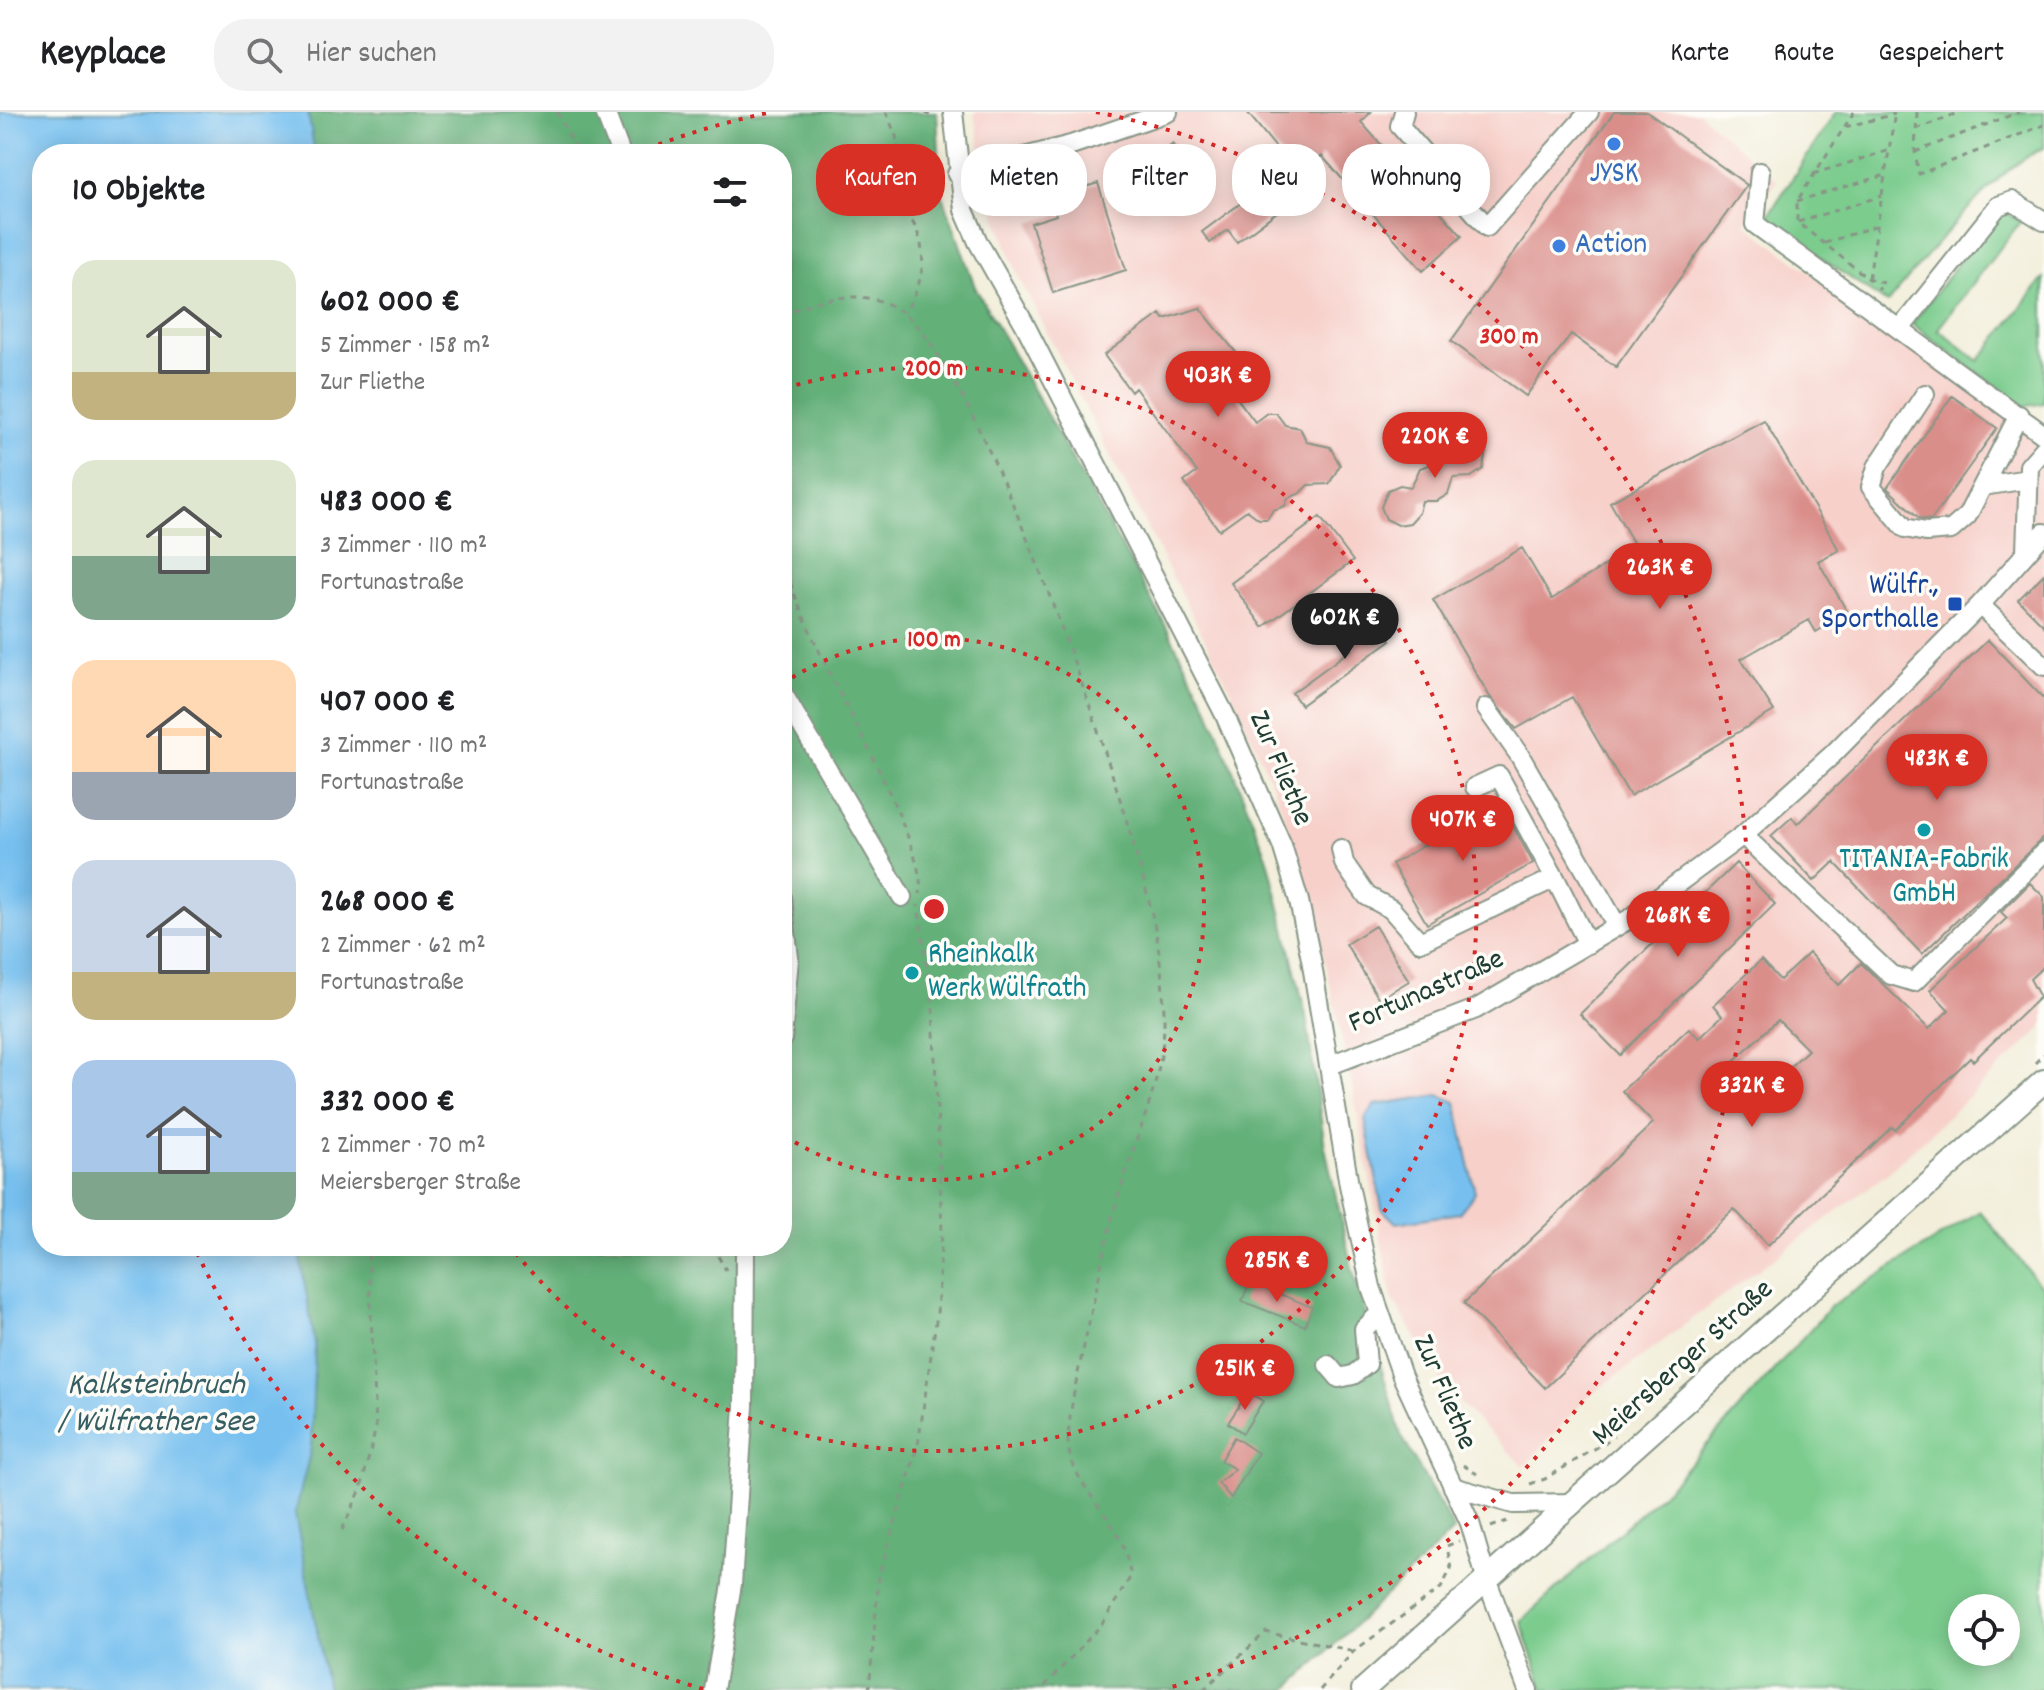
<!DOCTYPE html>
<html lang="de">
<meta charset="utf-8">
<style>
body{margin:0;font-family:Dekko,sans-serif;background:#f2f2f2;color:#202124;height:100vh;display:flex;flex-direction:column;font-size:30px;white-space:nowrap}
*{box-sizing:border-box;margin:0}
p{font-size:26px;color:#757577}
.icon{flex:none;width:44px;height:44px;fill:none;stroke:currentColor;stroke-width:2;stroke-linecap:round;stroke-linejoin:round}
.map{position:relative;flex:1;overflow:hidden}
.drawer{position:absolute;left:32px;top:32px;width:760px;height:1112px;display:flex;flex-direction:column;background:#fff;border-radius:32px;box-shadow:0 4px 20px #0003}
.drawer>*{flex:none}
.guide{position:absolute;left:816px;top:32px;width:760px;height:72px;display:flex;gap:16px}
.tools{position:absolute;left:1948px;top:1482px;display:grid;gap:16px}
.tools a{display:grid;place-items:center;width:72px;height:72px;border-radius:50%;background:#fff;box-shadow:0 4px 20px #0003;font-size:40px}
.price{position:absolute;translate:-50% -68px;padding:0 18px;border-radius:28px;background:#d93025;color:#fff;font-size:26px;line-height:52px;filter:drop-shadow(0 2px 4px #0008)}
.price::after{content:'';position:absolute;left:50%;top:48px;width:24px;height:18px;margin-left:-12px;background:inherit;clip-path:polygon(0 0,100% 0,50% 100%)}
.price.selected{background:#222;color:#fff}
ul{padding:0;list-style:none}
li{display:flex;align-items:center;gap:24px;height:200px;padding:0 40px}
li span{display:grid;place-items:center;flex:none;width:224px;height:160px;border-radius:24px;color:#555}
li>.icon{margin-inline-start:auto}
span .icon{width:96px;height:96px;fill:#fffc;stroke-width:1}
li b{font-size:34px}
h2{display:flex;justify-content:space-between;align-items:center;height:96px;padding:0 40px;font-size:34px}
.pill{padding:0 28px;border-radius:32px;background:#fff;box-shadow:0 4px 20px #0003;font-size:28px;line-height:72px}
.pill.selected{background:#d93025;color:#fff}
header{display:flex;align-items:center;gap:48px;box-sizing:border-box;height:112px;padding:0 40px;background:#fff;border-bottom:2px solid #e0e0e0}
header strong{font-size:38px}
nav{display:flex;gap:44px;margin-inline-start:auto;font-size:28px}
.search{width:560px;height:72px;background:#f2f2f2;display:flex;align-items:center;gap:20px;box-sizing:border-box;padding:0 28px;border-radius:32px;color:#757577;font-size:30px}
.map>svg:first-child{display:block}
.built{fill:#f7d0ca}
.green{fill:#7bcc8e;stroke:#4d8461;stroke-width:2;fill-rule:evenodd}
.forest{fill:#64b079;stroke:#427656;stroke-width:2}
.water{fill:#76bfef;stroke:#4a7e92;stroke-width:2}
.building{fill:#da8e8a;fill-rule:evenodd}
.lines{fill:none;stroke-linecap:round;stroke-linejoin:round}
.minor-casing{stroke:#889687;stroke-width:22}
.major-casing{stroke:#889687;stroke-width:26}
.path{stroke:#889687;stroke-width:3;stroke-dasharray:6 6;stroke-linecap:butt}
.minor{stroke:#fff;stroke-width:18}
.major{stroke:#fff;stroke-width:22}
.ring{fill:none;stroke:#d62828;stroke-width:4;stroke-dasharray:4 8}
.shop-dot{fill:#3f7fe0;stroke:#fdfcf7;stroke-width:3}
.transit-dot{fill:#1a4fb4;stroke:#fdfcf7;stroke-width:3}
.culture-dot{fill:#0f9aa8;stroke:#fdfcf7;stroke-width:3}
.labels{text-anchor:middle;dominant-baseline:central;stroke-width:7;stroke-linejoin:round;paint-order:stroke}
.shop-label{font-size:30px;fill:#366cbe;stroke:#fdfcf7}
.transit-label{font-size:30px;fill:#164399;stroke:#fdfcf7;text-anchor:end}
.street-label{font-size:30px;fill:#1f3d34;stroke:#fdfcf7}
.culture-label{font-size:30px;fill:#0d838f;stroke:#fdfcf7}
.water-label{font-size:32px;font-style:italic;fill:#355e63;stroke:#fdfcf7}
.centre{fill:#d62828;stroke:#fdfcf7;stroke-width:4}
.ring-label{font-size:24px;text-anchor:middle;font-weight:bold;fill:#d62828;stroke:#fdfcf7;stroke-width:7;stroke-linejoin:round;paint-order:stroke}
</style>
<header>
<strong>Keyplace</strong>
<div class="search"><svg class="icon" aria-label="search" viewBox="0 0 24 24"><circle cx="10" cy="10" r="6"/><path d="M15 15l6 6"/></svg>Hier suchen</div>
<nav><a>Karte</a><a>Route</a><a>Gespeichert</a></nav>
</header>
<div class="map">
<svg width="2044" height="1578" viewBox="0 0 2044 1578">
<rect width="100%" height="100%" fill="#fdfcf7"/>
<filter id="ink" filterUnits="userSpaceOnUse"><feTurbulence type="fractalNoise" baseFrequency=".0125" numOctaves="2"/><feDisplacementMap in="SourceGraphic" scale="16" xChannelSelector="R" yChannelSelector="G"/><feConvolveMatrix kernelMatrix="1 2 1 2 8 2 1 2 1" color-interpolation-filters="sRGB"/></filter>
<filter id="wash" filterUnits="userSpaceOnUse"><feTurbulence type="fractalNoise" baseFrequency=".006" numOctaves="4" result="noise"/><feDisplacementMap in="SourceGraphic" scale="32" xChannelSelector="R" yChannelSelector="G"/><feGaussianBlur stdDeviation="1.8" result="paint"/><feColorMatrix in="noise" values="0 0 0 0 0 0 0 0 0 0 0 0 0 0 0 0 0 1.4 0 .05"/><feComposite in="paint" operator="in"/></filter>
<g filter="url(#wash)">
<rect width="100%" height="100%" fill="#f2eeda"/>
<path class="built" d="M974,0H1698L1777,69L1745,112L2044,334V914L1888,1061L1584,1288L1524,1355L1448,1279L1392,1186L1352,972L1306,764L1273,674L1228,573L1018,164L989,84Z"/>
<path class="green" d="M1836,0H2044V36C1991,58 1927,146 1887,191L1765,108Z
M1999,97L2021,109L1938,217L1979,249L2044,166V291L2023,295L1912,212Z
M1980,1099L2044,1178V1578H1544L1521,1509L1668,1376L1831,1194ZM1962,1496H2006V1540H1962Z"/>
<path class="forest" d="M308,0H937L941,78L975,175L1160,503L1209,598L1268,747L1306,903L1325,1035L1352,1156L1401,1323L1454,1418L1287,1578H328L295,1402L311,1336L315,1232L298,1134H782V42H315Z"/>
<path class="water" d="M0,0H308L315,42H42V1134H298L315,1232L311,1336L295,1402L328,1578H0Z
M1439,983L1456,990L1475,1081L1459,1101L1396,1111L1382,1097L1365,1007L1375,993Z"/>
<g id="blocks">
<path class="building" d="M1247,0H1371L1361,10L1462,124L1423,159L1322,44L1299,64Z
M1614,0H1647L1747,73L1616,255L1571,222L1526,284L1451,229Z
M1173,32L1193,56L1170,74L1151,50Z
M1098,71L1126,158L1053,181L1031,111L1056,103L1051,86Z
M1261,76L1278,99L1237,130L1228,118L1210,131L1202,120Z
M1200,196L1259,269L1237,286L1255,310L1267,301H1276L1285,313L1300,316L1307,330L1330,335L1340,353L1329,372L1308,373L1299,382L1288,386L1285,394L1273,398L1267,407H1259L1247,398L1219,418L1184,370L1197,360L1135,276L1131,280L1104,243L1160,202L1164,207Z
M1952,284L1997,316L1931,408L1919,406L1887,376Z
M1764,308L1839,438L1818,449L1848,501L1816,520L1809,508L1741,547L1774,599L1630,684L1572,585L1516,617L1490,585L1433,488L1522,436L1552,487L1635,434L1610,390Z
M1471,323L1486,337L1483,357L1471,365L1453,366L1448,382L1437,389H1422L1419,401L1410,411L1398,413L1386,407L1381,395L1388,378L1400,373L1411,375L1420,356L1441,349L1451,327Z
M1320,405L1353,449L1263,515L1231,471Z
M2044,462V514L2018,488Z
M1377,508L1391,528L1301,593L1292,581L1352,537L1346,530Z
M1988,528L2044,587V725L1922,842L1834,750L1814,769L1771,724L1792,705L1797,712Z
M1500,690L1533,751L1427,812L1392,752Z
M1736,751L1775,792L1620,943L1580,902Z
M2030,771L2044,785V854L2030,867L2040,885L1973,949L1970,946L1895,1018L1892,1015L1768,1133L1734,1097L1545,1276L1464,1191L1653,1011L1622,979L1689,916L1699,926L1722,904L1713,893L1761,848L1780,868L1809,841L1839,873L1861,851L1929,917L1949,898L1930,878L2007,806L2001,800ZM1778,908L1808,938L1756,986L1727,955Z
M1375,814L1409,869L1379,887L1346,832Z
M1250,1170L1312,1195L1305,1214L1242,1189Z
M1248,1280L1263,1289L1243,1321L1228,1311Z
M1234,1325L1258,1341L1231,1386L1218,1371L1235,1357L1220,1349Z"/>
</g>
</g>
<g filter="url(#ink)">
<use href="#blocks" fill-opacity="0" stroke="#889687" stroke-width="2"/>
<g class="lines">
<defs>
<path id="minor" d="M605,0L621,42
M953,0L964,98L978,130L1024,211L1224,601L1282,733L1299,789L1311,847L1349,1073L1371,1175L1402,1264L1470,1411L1486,1466L1528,1578
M1404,0L1400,14L1487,115L1589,0
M1760,60L1755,112L2044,323
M957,62L1071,33L1168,0
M1900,217L1998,94L2012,89L2044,109
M1925,282L1877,355L1871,375L1905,416L1926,420L1951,418L1967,404L2019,303
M1983,374L2028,367
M2026,439L2029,354L2044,337
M1980,493L2044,554
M782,580L902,785
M1486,596L1520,644L1617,814
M1475,675L1499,664L1555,766
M1743,723L1891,863L1914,870L2044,740
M1341,737L1344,751L1367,784L1391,797L1420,830L1555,766L1588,832
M782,786L789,846L782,927
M1330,953L1476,897L1631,806L1743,723L1832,643L1980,493L2044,421
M1328,1253L1339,1266L1353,1263L1367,1252L1364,1217L1380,1201
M1453,1375L1513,1392L1573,1391
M714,1578L732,1472L744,1294L745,1134"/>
<path id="major" d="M1363,1578L2044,969"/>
</defs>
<use href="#minor" class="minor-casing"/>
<use href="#major" class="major-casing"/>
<path class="path" d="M557,0L579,42
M886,0L896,24L899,43L890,78C895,89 903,95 909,104C930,136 925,171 904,201
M925,0L934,8
M1854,0L1797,89V110L1869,167L1884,171L1878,178
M1917,0L1915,40L1919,62L2044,13
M1845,15L1895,2
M1916,17L1961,0
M1915,40L2019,0
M1813,62L1890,38
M1797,89L1886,63
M1798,110L1882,84
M1825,131L1878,113
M1869,166L1895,0
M782,203C819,186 866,174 902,200C984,258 1142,724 1158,833C1162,864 1166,899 1163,929C1158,978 1136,1025 1122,1072C1108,1114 1101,1158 1091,1201C1083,1242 1071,1283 1068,1325C1066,1363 1105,1396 1121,1429C1126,1440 1128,1453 1131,1464L1102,1512L1041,1578
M782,448C795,487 812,525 830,562C851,603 928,744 920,782
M2035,951L2044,942
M712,1134L726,1158
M1463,1353L1477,1362
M1530,1372L1545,1367L1614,1325
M1491,1415L1507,1409
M342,1418L361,1377L376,1315L368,1134
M869,1578L879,1464L918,1333L937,1202L942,1119L933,897L918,793
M1203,1578L1266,1520L1354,1539
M1320,1578L1354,1539L1441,1476L1451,1457L1447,1434L1459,1429"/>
<use href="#minor" class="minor"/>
<use href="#major" class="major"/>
</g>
</g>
<g class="ring">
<path d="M782 572A271 271 0 1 1 782 1022"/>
<path d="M785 276A542 542 0 1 1 510 1134"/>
<path d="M703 1577A813 813 0 0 1 194 1134M636 41A813 813 0 0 1 772 0M1096 0A813 813 0 0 1 1165 1577"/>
</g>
<g class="shop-dot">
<circle cx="1614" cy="32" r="8"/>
<circle cx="1559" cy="134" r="8"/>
</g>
<rect class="transit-dot" x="1947" y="484" width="16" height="16" rx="4"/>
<g class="culture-dot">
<circle cx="1924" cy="718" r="8"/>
<circle cx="912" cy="861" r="8"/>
</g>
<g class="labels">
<g class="shop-label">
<text x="1614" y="63">JYSK</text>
<text x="1575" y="134" text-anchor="start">Action</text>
</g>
<g class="transit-label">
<text x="1939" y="475">Wülfr.,<tspan x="1939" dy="34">Sporthalle</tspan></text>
</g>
<g class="street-label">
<text transform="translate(1279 657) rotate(67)">Zur Fliethe</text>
<text transform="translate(1427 881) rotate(-24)">Fortunastraße</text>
<text transform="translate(1684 1252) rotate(-42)">Meiersberger Straße</text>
<text transform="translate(1443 1281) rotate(67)">Zur Fliethe</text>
</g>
<g class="culture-label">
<text x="1924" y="749">TITANIA-Fabrik<tspan x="1924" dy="34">GmbH</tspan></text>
<text x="928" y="844" text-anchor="start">Rheinkalk<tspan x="928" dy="34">Werk Wülfrath</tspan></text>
</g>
<g class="water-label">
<text x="156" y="1275">Kalksteinbruch<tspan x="156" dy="37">/ Wülfrather See</tspan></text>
</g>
</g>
<circle cx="934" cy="797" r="12" class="centre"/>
<g class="ring-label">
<text x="1509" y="231">300 m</text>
<text x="934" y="263">200 m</text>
<text x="934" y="534">100 m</text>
</g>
</svg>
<div class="tools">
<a><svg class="icon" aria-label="locate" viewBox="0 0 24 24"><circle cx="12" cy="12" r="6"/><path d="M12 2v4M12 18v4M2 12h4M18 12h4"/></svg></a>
</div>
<b class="price" style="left:1218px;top:307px">403K €</b>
<b class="price" style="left:1435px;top:368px">220K €</b>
<b class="price" style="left:1660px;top:499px">263K €</b>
<b class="price selected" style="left:1345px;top:549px">602K €</b>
<b class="price" style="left:1937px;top:690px">483K €</b>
<b class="price" style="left:1463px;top:751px">407K €</b>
<b class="price" style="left:1678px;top:847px">268K €</b>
<b class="price" style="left:1752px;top:1017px">332K €</b>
<b class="price" style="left:1277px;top:1192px">285K €</b>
<b class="price" style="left:1245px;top:1300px">251K €</b>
<div class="guide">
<a class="pill selected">Kaufen</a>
<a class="pill">Mieten</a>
<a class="pill">Filter</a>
<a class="pill">Neu</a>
<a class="pill">Wohnung</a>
</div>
<section class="drawer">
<h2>10 Objekte<svg class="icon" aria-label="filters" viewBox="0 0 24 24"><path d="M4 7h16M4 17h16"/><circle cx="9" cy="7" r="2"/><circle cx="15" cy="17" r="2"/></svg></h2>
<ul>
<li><span style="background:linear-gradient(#dfe7d0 70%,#c2b280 0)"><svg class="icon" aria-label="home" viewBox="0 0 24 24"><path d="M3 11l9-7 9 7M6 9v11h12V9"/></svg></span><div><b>602 000 €</b><p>5 Zimmer · 158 m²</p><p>Zur Fliethe</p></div></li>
<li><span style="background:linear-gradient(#dfe7d0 60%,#7fa58c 0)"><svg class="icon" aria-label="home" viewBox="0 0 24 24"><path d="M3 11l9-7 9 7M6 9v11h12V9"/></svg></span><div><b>483 000 €</b><p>3 Zimmer · 110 m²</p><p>Fortunastraße</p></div></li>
<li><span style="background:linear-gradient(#ffd9b3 70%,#9aa5b1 0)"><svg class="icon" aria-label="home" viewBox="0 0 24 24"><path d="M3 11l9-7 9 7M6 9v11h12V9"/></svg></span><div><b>407 000 €</b><p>3 Zimmer · 110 m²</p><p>Fortunastraße</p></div></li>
<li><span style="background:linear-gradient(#c9d6e8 70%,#c2b280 0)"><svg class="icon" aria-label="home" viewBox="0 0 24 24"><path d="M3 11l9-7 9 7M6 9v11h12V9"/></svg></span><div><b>268 000 €</b><p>2 Zimmer · 62 m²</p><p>Fortunastraße</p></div></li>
<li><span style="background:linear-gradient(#a9c7e8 70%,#7fa58c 0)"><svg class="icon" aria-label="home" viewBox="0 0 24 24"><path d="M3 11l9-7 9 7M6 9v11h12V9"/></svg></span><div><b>332 000 €</b><p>2 Zimmer · 70 m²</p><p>Meiersberger Straße</p></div></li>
</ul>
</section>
</div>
